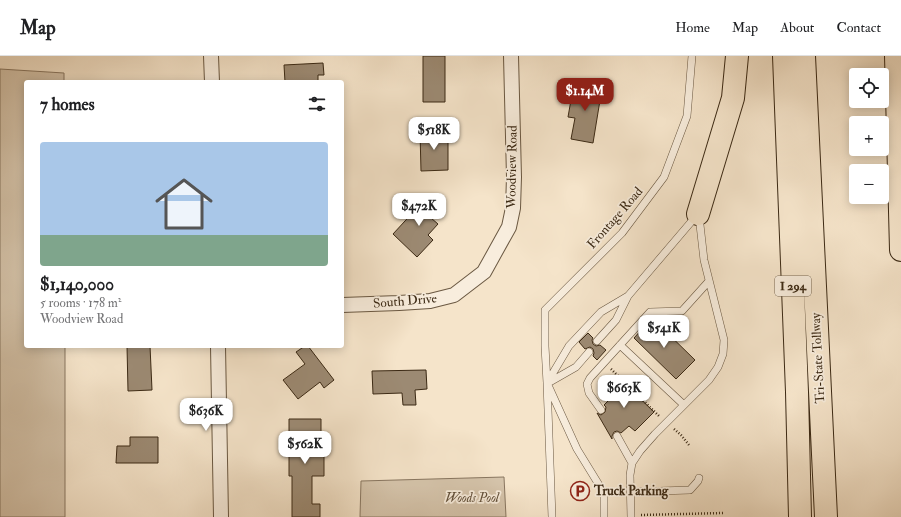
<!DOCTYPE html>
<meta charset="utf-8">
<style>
body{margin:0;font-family:"IM FELL Double Pica",serif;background:#f2f2f2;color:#202124;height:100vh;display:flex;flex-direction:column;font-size:15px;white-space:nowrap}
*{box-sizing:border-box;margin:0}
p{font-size:13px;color:#757577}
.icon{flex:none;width:22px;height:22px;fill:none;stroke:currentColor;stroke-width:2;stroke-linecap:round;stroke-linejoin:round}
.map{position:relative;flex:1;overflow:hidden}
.panel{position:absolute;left:24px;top:24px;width:320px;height:268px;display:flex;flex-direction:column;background:#fff;border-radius:4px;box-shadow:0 2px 10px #0003}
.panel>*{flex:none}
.fabs{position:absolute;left:849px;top:12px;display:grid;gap:8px}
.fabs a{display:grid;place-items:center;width:40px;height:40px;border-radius:4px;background:#fff;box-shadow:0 2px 10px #0003;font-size:20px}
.price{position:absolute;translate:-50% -34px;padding:0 9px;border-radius:8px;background:#fff;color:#222;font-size:13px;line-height:26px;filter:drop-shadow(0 1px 2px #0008)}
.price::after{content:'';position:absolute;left:50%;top:24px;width:12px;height:9px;margin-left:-6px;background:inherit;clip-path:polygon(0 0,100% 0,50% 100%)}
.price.on{background:#8f2418;color:#fff}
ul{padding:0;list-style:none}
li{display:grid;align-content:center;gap:8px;height:212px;padding:0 16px}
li+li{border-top:1px solid #e0e0e0}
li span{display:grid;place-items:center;height:124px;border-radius:4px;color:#555}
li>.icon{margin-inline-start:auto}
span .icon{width:72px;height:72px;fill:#fffc;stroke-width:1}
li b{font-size:17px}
h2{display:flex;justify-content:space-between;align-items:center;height:48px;padding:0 16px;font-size:17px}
header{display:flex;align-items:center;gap:24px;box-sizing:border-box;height:56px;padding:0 20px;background:#fff;border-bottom:1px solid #e0e0e0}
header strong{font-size:19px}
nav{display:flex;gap:22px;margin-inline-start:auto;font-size:14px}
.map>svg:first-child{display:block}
.green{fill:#d5c4ab;stroke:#887660}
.building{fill:#9c8a73;stroke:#3b2914}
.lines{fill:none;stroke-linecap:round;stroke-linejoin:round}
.lane-casing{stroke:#6a5842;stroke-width:8}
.street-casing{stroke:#6a5842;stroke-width:16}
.highway-casing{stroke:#3b2914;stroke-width:24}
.path{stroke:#3b2914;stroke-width:2.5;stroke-dasharray:1 2;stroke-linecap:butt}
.lane{stroke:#f8eddd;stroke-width:7}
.street{stroke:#f8eddd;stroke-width:14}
.highway{stroke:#f5e4ca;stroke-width:22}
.labels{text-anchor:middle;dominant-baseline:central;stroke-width:3.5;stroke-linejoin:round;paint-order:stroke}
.shield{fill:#f8eddd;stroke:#746450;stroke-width:1}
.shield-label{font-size:12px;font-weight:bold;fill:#3b2914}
.street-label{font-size:13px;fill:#3b2914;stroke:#f8eddd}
.poi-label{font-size:13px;font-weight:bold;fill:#3b2914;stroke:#f8eddd;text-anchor:start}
.park-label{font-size:13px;font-style:italic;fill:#62503a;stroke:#f8eddd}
</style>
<header>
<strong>Map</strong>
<nav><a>Home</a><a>Map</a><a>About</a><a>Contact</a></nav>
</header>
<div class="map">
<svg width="901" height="461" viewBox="0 0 901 461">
<rect width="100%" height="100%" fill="#f5e4ca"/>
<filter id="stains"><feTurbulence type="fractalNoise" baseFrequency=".005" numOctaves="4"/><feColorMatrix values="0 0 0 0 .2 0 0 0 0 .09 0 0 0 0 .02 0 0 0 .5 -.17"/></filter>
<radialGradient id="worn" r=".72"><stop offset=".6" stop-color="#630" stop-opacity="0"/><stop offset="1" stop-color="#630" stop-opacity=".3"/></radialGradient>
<path class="green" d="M0,13L64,17V26H26V290H65V461H0Z
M504,421L506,461H360L361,425Z"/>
<path class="building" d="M423,0H445V46H423Z
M323,7L324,19H318V26H285L284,9Z
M574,27L602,32L593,87L571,83L575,62L568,61Z
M448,75V114L421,115L420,76Z
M428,140L441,152L431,162L438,168L428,179L433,184L417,201L393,178Z
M652,262L695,304L676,323L634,282Z
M588,277L593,282L592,284L593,288L596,290L600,289L606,294L597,304L593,300L594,297L593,293L590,291L585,293L579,286Z
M127,290H150L152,334L128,335Z
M305,290H308L334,324L324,332L320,326L298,343L283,324L305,308L296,296Z
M426,314L427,333L415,334L416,349H403L402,337L373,338L372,315Z
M619,322L654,356L635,375L629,370L621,377L617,375L614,376L612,380V383L597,357L601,359L605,356L606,351L604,349L609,344L603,338Z
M289,363H321V397H324V420H312V448H320V461H292V420H289Z
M130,381H158V407H116L117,390H130Z"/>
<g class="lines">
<defs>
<path id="lane" d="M597,285L616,264L628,240
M620,289L684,349
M548,327L576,311L589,296
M601,354L589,337L587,328L590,322L650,256L682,255L709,225
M617,380L632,407
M630,436L690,434L698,425L699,422
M552,461L547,327L569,290L601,256L628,240L697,159
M604,461V437L577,393L547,327L545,290V254L622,177L664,121L687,60L692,0
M631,461L630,419L632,407L640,395L655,378L709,324L718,311L723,298L724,284L704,204L699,160"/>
<path id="street" d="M211,0L212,26
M342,249L399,247L430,245L454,239L484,216L509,171L513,152L514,121L511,0
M218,290L221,461"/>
<path id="highway" d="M784,0L797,336L800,461
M804,0L826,461
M896,0L901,194
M698,158L733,42L737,0"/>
</defs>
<use href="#lane" class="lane-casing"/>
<use href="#street" class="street-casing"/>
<use href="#highway" class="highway-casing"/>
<path class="path" d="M611,313L659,360
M674,373L681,379L689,389
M641,459L723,457"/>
<use href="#lane" class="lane"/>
<use href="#street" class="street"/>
<use href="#highway" class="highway"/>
</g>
<defs>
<symbol id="parking-ring" viewBox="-11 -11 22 22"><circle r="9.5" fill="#f8eddd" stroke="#8f2418" stroke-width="1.5"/><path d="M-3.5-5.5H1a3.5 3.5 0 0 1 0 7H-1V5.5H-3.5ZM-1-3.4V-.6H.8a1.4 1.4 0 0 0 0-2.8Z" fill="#8f2418"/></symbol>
</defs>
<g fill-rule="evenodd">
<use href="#parking-ring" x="569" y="424" width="22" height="22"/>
</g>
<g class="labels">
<rect class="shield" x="775" y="220" width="36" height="20" rx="3"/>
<g class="shield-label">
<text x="793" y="230">I 294</text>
</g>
<g class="street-label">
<text transform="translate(512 111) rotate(-89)">Woodview Road</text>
<text transform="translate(615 162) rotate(-49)">Frontage Road</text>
<text transform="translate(405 245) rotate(-5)">South Drive</text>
<text transform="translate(818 302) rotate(-93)">Tri-State Tollway</text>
</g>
<g class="poi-label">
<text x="594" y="435">Truck Parking</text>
</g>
<g class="park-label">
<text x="472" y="442">Woods Pool</text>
</g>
</g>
<rect width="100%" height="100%" filter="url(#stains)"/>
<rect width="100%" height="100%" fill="url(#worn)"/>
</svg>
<div class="fabs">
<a><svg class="icon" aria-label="locate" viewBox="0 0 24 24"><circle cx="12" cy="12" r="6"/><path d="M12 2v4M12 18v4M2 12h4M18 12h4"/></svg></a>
<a>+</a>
<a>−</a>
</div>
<b class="price on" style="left:585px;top:56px">$1.14M</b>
<b class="price" style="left:434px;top:95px">$518K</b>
<b class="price" style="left:419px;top:171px">$472K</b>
<b class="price" style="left:664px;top:293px">$541K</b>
<b class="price" style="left:624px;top:353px">$663K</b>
<b class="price" style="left:206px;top:376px">$636K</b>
<b class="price" style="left:305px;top:409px">$562K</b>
<section class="panel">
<h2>7 homes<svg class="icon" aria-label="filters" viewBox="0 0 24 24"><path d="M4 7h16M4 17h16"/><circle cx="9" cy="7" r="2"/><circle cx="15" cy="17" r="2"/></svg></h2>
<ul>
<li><span style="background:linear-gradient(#a9c7e8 75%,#7fa58c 0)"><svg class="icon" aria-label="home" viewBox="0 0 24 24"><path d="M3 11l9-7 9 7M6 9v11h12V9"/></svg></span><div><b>$1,140,000</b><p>5 rooms · 178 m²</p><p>Woodview Road</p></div></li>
</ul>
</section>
</div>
